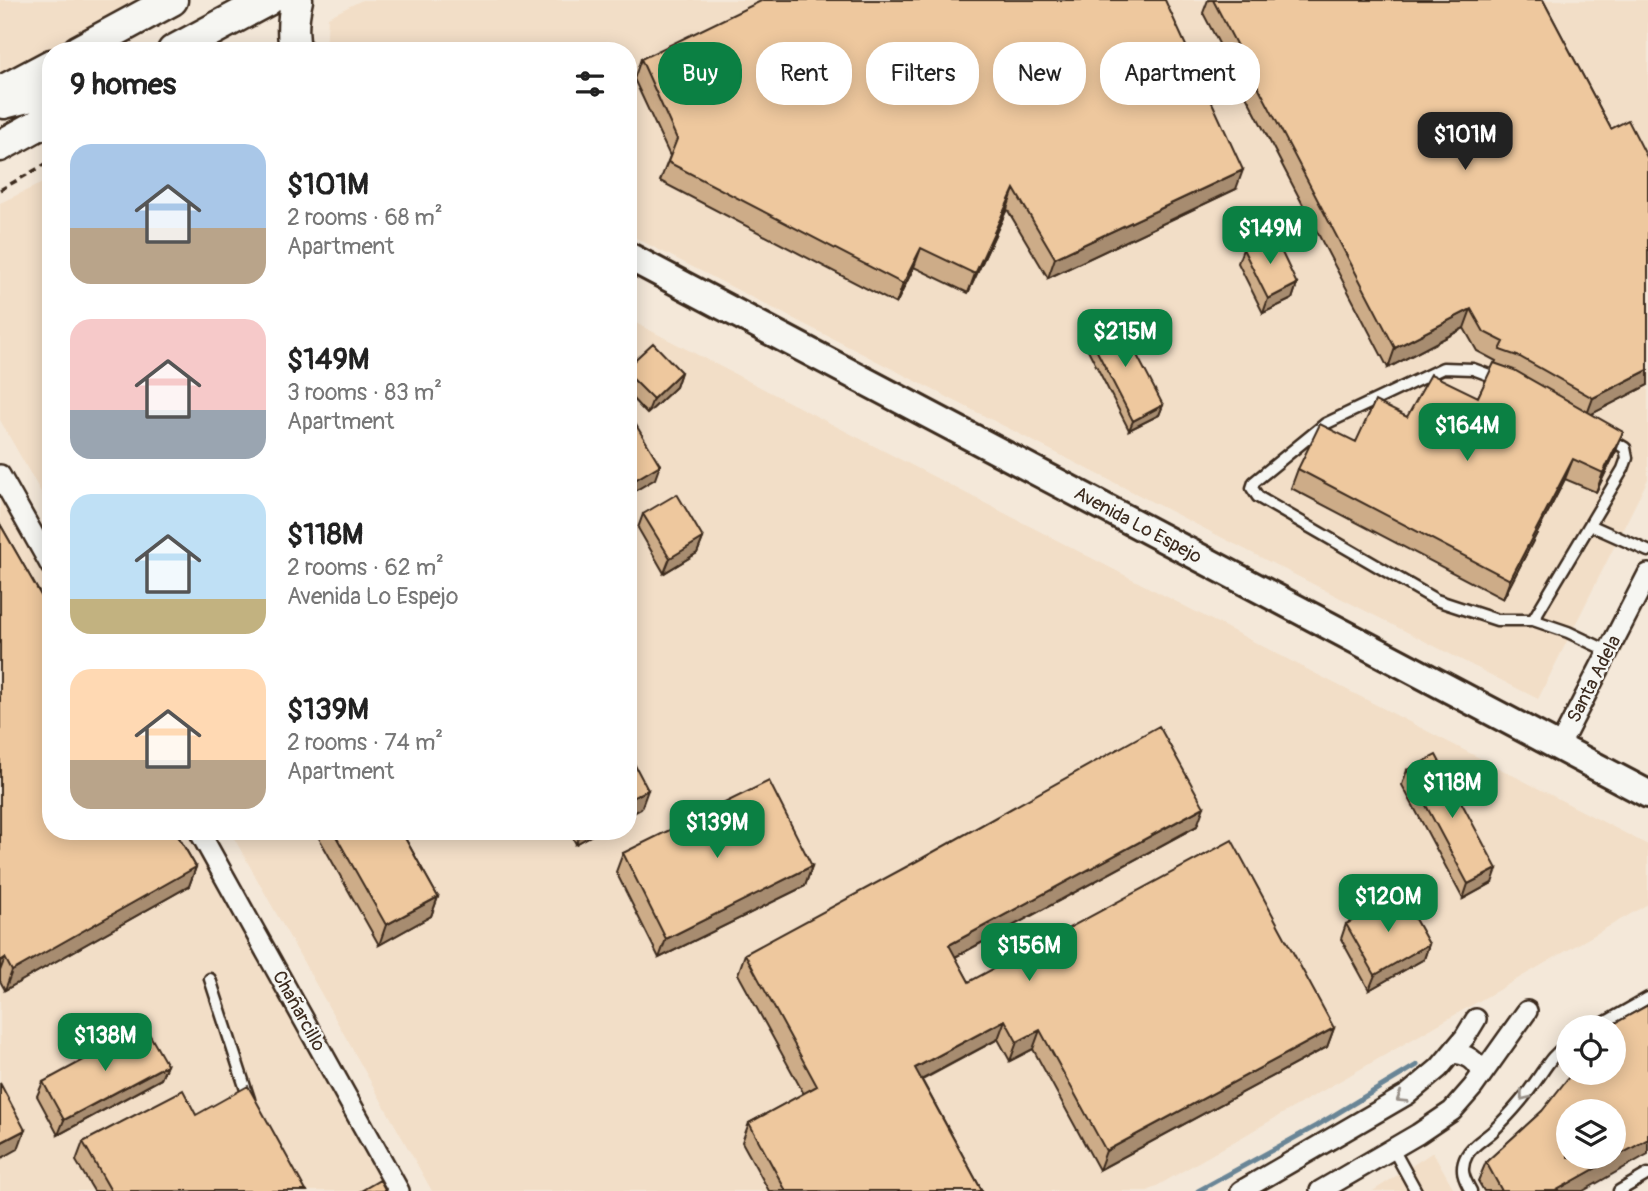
<!DOCTYPE html>
<meta charset="utf-8">
<style>
body{margin:0;font-family:Pangolin,sans-serif;background:#f6f6f6;color:#222;height:100vh;display:flex;flex-direction:column;font-size:26px;white-space:nowrap}
*{box-sizing:border-box;margin:0}
p{font-size:23px;color:#767676}
.icon{flex:none;width:38px;height:38px;fill:none;stroke:currentColor;stroke-width:2;stroke-linecap:round;stroke-linejoin:round}
.map{position:relative;flex:1;overflow:hidden}
.side{position:absolute;left:42px;top:42px;width:595px;height:798px;display:flex;flex-direction:column;background:#fff;border-radius:28px;box-shadow:0 4px 18px #0003}
.side>*{flex:none}
.hud{position:absolute;left:658px;top:42px;width:665px;height:63px;display:flex;gap:14px}
.buttons{position:absolute;left:1556px;top:1015px;display:grid;gap:14px}
.buttons a{display:grid;place-items:center;width:70px;height:70px;border-radius:50%;background:#fff;box-shadow:0 4px 18px #0003;font-size:35px}
.price{position:absolute;translate:-50% -60px;padding:0 16px;border-radius:14px;background:#0b8043;color:#fff;font-size:23px;line-height:46px;filter:drop-shadow(0 2px 4px #0008)}
.price::after{content:'';position:absolute;left:50%;top:42px;width:21px;height:16px;margin-left:-10px;background:inherit;clip-path:polygon(0 0,100% 0,50% 100%)}
.price.current{background:#222;color:#fff}
ul{padding:0;list-style:none}
li{display:flex;align-items:center;gap:21px;height:175px;padding:0 28px}
li span{display:grid;place-items:center;flex:none;width:196px;height:140px;border-radius:21px;color:#555}
li>.icon{margin-inline-start:auto}
span .icon{width:84px;height:84px;fill:#fffc;stroke-width:1}
li b{font-size:30px}
h2{display:flex;justify-content:space-between;align-items:center;height:84px;padding:0 28px;font-size:30px}
.chip{padding:0 24px;border-radius:28px;background:#fff;box-shadow:0 4px 18px #0003;font-size:24px;line-height:63px}
.chip.current{background:#0b8043;color:#fff}
.map>svg:first-child{display:block}
.built{fill:#f2dec7}
.lines{fill:none;stroke-linecap:round;stroke-linejoin:round}
.stream{stroke:#698596;stroke-width:5}
.lane-casing{stroke:#3b2a1e;stroke-width:15}
.street-casing{stroke:#3b2a1e;stroke-width:24}
.secondary-casing{stroke:#3b2a1e;stroke-width:32}
.primary-casing{stroke:#3b2a1e;stroke-width:35}
.path{stroke:#3b2a1e;stroke-width:3.5;stroke-dasharray:7 5;stroke-linecap:butt}
.lane{stroke:#f6f6f2;stroke-width:10}
.street{stroke:#f6f6f2;stroke-width:19}
.secondary{stroke:#f6f6f2;stroke-width:26}
.primary{stroke:#f6f6f2;stroke-width:30}
.wall{fill:#cdac88;stroke:#3b2a1e;stroke-width:2}
.shaded-wall{fill:#a78c6f;stroke:#3b2a1e;stroke-width:2}
.building{fill:#eec89e;stroke:#3b2a1e;stroke-width:2;fill-rule:evenodd}
.oneway{stroke:#989088}
.labels{text-anchor:middle;dominant-baseline:central;stroke-width:5;stroke-linejoin:round;paint-order:stroke}
.street-label{font-size:19px;fill:#3b2a1e;stroke:#f6f6f2}
</style>
<div class="map">
<svg width="1648" height="1191" viewBox="0 0 1648 1191">
<rect width="100%" height="100%" fill="#f4e8d9"/>
<filter id="ink" filterUnits="userSpaceOnUse"><feTurbulence type="fractalNoise" baseFrequency=".0143" numOctaves="2"/><feDisplacementMap in="SourceGraphic" scale="14" xChannelSelector="R" yChannelSelector="G"/><feConvolveMatrix kernelMatrix="1 2 1 2 8 2 1 2 1" color-interpolation-filters="sRGB"/></filter>
<g filter="url(#ink)">
<path class="built" d="M0,0H140L0,77Z
M362,0H1648V479L1538,699L628,234V51H326L328,17Z
M51,179V510L0,420V203Z
M628,319L1648,845V904L1148,1191H432L230,831H628Z
M0,496L51,584V831H193L401,1191H0Z
M1433,1152L1455,1191H1373Z"/>
<g class="lines">
<path class="stream" d="M1198,1191L1316,1126L1417,1065"/>
<defs>
<path id="lane" d="M1500,379L1473,369L1443,368L1325,424L1254,482L1252,488L1258,497L1436,600L1497,620H1533L1568,632L1608,651
M1590,525L1648,551
M1533,620L1623,469L1627,458L1625,448L1608,438
M210,979L249,1099
M1597,1027L1648,998
M1393,1149L1416,1191
M1471,1191C1464,1179 1459,1169 1467,1155C1472,1145 1486,1138 1494,1130C1508,1116 1522,1101 1533,1085C1545,1069 1551,1055 1568,1044
M1619,1191L1648,1174"/>
<path id="street" d="M0,475L51,566
M1559,747L1648,574
M199,831L399,1191
M1452,1053C1467,1054 1477,1060 1482,1074
M1241,1191L1408,1094L1439,1068L1465,1037L1476,1019
M1320,1191L1418,1134L1452,1111L1473,1087L1527,1011"/>
<path id="secondary" d="M628,256L1648,794"/>
<path id="primary" d="M78,51L172,0
M173,51L268,0
M296,51C291,34 293,17 297,0
M0,92L51,65
M4,103L51,91
M0,146L51,118"/>
</defs>
<use href="#lane" class="lane-casing"/>
<use href="#street" class="street-casing"/>
<use href="#secondary" class="secondary-casing"/>
<use href="#primary" class="primary-casing"/>
<path class="path" d="M0,190L51,161"/>
<use href="#lane" class="lane"/>
<use href="#street" class="street"/>
<use href="#secondary" class="secondary"/>
<use href="#primary" class="primary"/>
</g>
<path class="wall" d="M1208,0H1543L1611,129L1648,159V385L1591,414L1616,451L1596,492L1565,479L1503,599L1291,488L1298,469L1407,417L1478,397L1496,361L1477,351L1464,328L1388,368L1203,13Z
M641,59L1236,189L1048,278L1007,209L968,293L914,267L896,304L660,181L670,156L634,79Z
M1243,249L1297,284L1292,299L1263,313L1238,263Z
M1087,332L1163,405L1159,415L1129,430L1084,342Z
M628,366L681,372L676,387L647,414L628,394Z
M643,514L703,538L697,553L664,573L638,528Z
M0,524L196,867L189,886L5,990L0,981Z
M1407,770L1492,883L1463,899L1402,785Z
M1197,826L955,957L969,982L1334,1028L1327,1047L1099,1170L1033,1049L1010,1061L998,1039L922,1080L982,1191H769L742,1142L749,1123L804,1094L738,974L745,954Z
M315,831H401L438,897L431,916L379,945Z
M569,831H599L576,844Z
M623,853L812,866L805,886L659,958L616,872Z
M1346,924L1429,944L1424,959L1369,990L1341,939Z
M167,1065L161,1079L58,1135L37,1096L43,1082Z
M1542,1111L1583,1191H1484L1478,1181L1486,1162Z
M196,1115L306,1191H94L76,1161L83,1142Z"/>
<path class="shaded-wall" d="M1243,170L1236,189L1048,278L1055,258Z
M1014,189L1007,209L968,293L975,274Z
M921,248L914,267L896,304L903,284Z
M1297,284L1292,299L1263,313L1268,299Z
M1471,309L1464,328L1388,368L1395,348Z
M1648,370V385L1586,417L1593,398Z
M681,372L676,387L647,414L653,399Z
M1163,405L1159,415L1129,430L1133,421Z
M1623,432L1616,451L1596,492L1603,473Z
M1573,459L1565,479L1503,599L1510,580Z
M660,465L655,479L628,495V484Z
M703,538L697,553L664,573L670,558Z
M648,790L641,809L628,816V800Z
M1204,807L1197,826L942,964L949,945Z
M580,831H599L576,844Z
M812,866L805,886L659,958L666,939Z
M196,867L189,886L5,990L12,971Z
M1497,869L1492,883L1463,899L1468,884Z
M438,897L431,916L379,945L386,925Z
M1429,944L1424,959L1369,990L1375,975Z
M5,958L0,971V961Z
M1005,1020L998,1039L908,1087L915,1068Z
M1334,1028L1327,1047L1099,1170L1106,1151Z
M1040,1030L1033,1049L1010,1061L1017,1042Z
M167,1065L161,1079L58,1135L64,1120Z
M25,1130L18,1149L0,1159V1143Z
M1648,1139V1154L1583,1191H1555Z"/>
<path class="building" d="M763,0H1165L1243,170L1055,258L1014,189L975,274L921,248L903,284L668,162L677,139L641,59Z
M1213,0H1543L1611,129L1628,120L1648,159V370L1593,398L1520,357L1500,350L1504,342L1484,332L1471,309L1395,348Z
M1273,234L1297,284L1268,299L1243,249Z
M1117,317L1163,405L1133,421L1087,332Z
M653,343L681,372L653,399L628,374V366Z
M1494,363L1514,370L1623,432L1603,473L1573,459L1510,580L1298,469L1320,424L1356,442L1375,401L1407,417L1431,374L1478,397Z
M628,408L632,414L630,415L660,465L628,484Z
M677,494L703,538L670,558L643,514Z
M0,524L51,613V831H175L196,867L12,971L5,958L0,961Z
M1159,726L1204,807L949,945L969,982L1232,840L1334,1028L1106,1151L1040,1030L1017,1042L1005,1020L915,1068L982,1191H786L749,1123L817,1086L745,954L919,860Z
M628,752L648,790L628,800Z
M1436,755L1497,869L1468,884L1407,770Z
M769,781L812,866L666,939L623,853Z
M333,831H401L438,897L386,925Z
M1401,894L1429,944L1375,975L1346,924Z
M1648,1005V1139L1555,1191H1502L1486,1162L1542,1111L1572,1073H1614V1027H1608ZM1568,1111H1614V1157H1568Z
M144,1025L167,1065L64,1120L43,1082L106,1048Z
M0,1083L25,1130L0,1143Z
M248,1086L306,1191H111L83,1142L183,1090L196,1115Z
M380,1180L386,1191H361Z"/>
<defs><path id="oneway-chevron" d="M-2-3.5L2.5 0L-2 3.5" fill="none" stroke-width="1.6" stroke-linecap="round" stroke-linejoin="round" transform="scale(1.75)"/></defs>
<g class="oneway">
<use href="#oneway-chevron" transform="translate(1524 1096) rotate(128)"/>
<use href="#oneway-chevron" transform="translate(1401 1098) rotate(148)"/>
</g>
</g>
<g class="labels">
<g class="street-label">
<text transform="translate(1138 525) rotate(28)">Avenida Lo Espejo</text>
<text transform="translate(1594 679) rotate(-63)">Santa Adela</text>
<text transform="translate(299 1011) rotate(61)">Chañarcillo</text>
</g>
</g>
</svg>
<div class="buttons">
<a><svg class="icon" aria-label="locate" viewBox="0 0 24 24"><circle cx="12" cy="12" r="6"/><path d="M12 2v4M12 18v4M2 12h4M18 12h4"/></svg></a>
<a><svg class="icon" aria-label="layers" viewBox="0 0 24 24"><path d="M12 4l9 5-9 5-9-5zM3 14l9 5 9-5"/></svg></a>
</div>
<b class="price current" style="left:1465px;top:172px">$101M</b>
<b class="price" style="left:1270px;top:266px">$149M</b>
<b class="price" style="left:1125px;top:369px">$215M</b>
<b class="price" style="left:1467px;top:463px">$164M</b>
<b class="price" style="left:1452px;top:820px">$118M</b>
<b class="price" style="left:717px;top:860px">$139M</b>
<b class="price" style="left:1388px;top:934px">$120M</b>
<b class="price" style="left:1029px;top:983px">$156M</b>
<b class="price" style="left:105px;top:1073px">$138M</b>
<div class="hud">
<a class="chip current">Buy</a>
<a class="chip">Rent</a>
<a class="chip">Filters</a>
<a class="chip">New</a>
<a class="chip">Apartment</a>
</div>
<section class="side">
<h2>9 homes<svg class="icon" aria-label="filters" viewBox="0 0 24 24"><path d="M4 7h16M4 17h16"/><circle cx="9" cy="7" r="2"/><circle cx="15" cy="17" r="2"/></svg></h2>
<ul>
<li><span style="background:linear-gradient(#a9c7e8 60%,#b9a48a 0)"><svg class="icon" aria-label="home" viewBox="0 0 24 24"><path d="M3 11l9-7 9 7M6 9v11h12V9"/></svg></span><div><b>$101M</b><p>2 rooms · 68 m²</p><p>Apartment</p></div></li>
<li><span style="background:linear-gradient(#f6c9c9 65%,#9aa5b1 0)"><svg class="icon" aria-label="home" viewBox="0 0 24 24"><path d="M3 11l9-7 9 7M6 9v11h12V9"/></svg></span><div><b>$149M</b><p>3 rooms · 83 m²</p><p>Apartment</p></div></li>
<li><span style="background:linear-gradient(#bfe0f5 75%,#c2b280 0)"><svg class="icon" aria-label="home" viewBox="0 0 24 24"><path d="M3 11l9-7 9 7M6 9v11h12V9"/></svg></span><div><b>$118M</b><p>2 rooms · 62 m²</p><p>Avenida Lo Espejo</p></div></li>
<li><span style="background:linear-gradient(#ffd9b3 65%,#b9a48a 0)"><svg class="icon" aria-label="home" viewBox="0 0 24 24"><path d="M3 11l9-7 9 7M6 9v11h12V9"/></svg></span><div><b>$139M</b><p>2 rooms · 74 m²</p><p>Apartment</p></div></li>
</ul>
</section>
</div>
